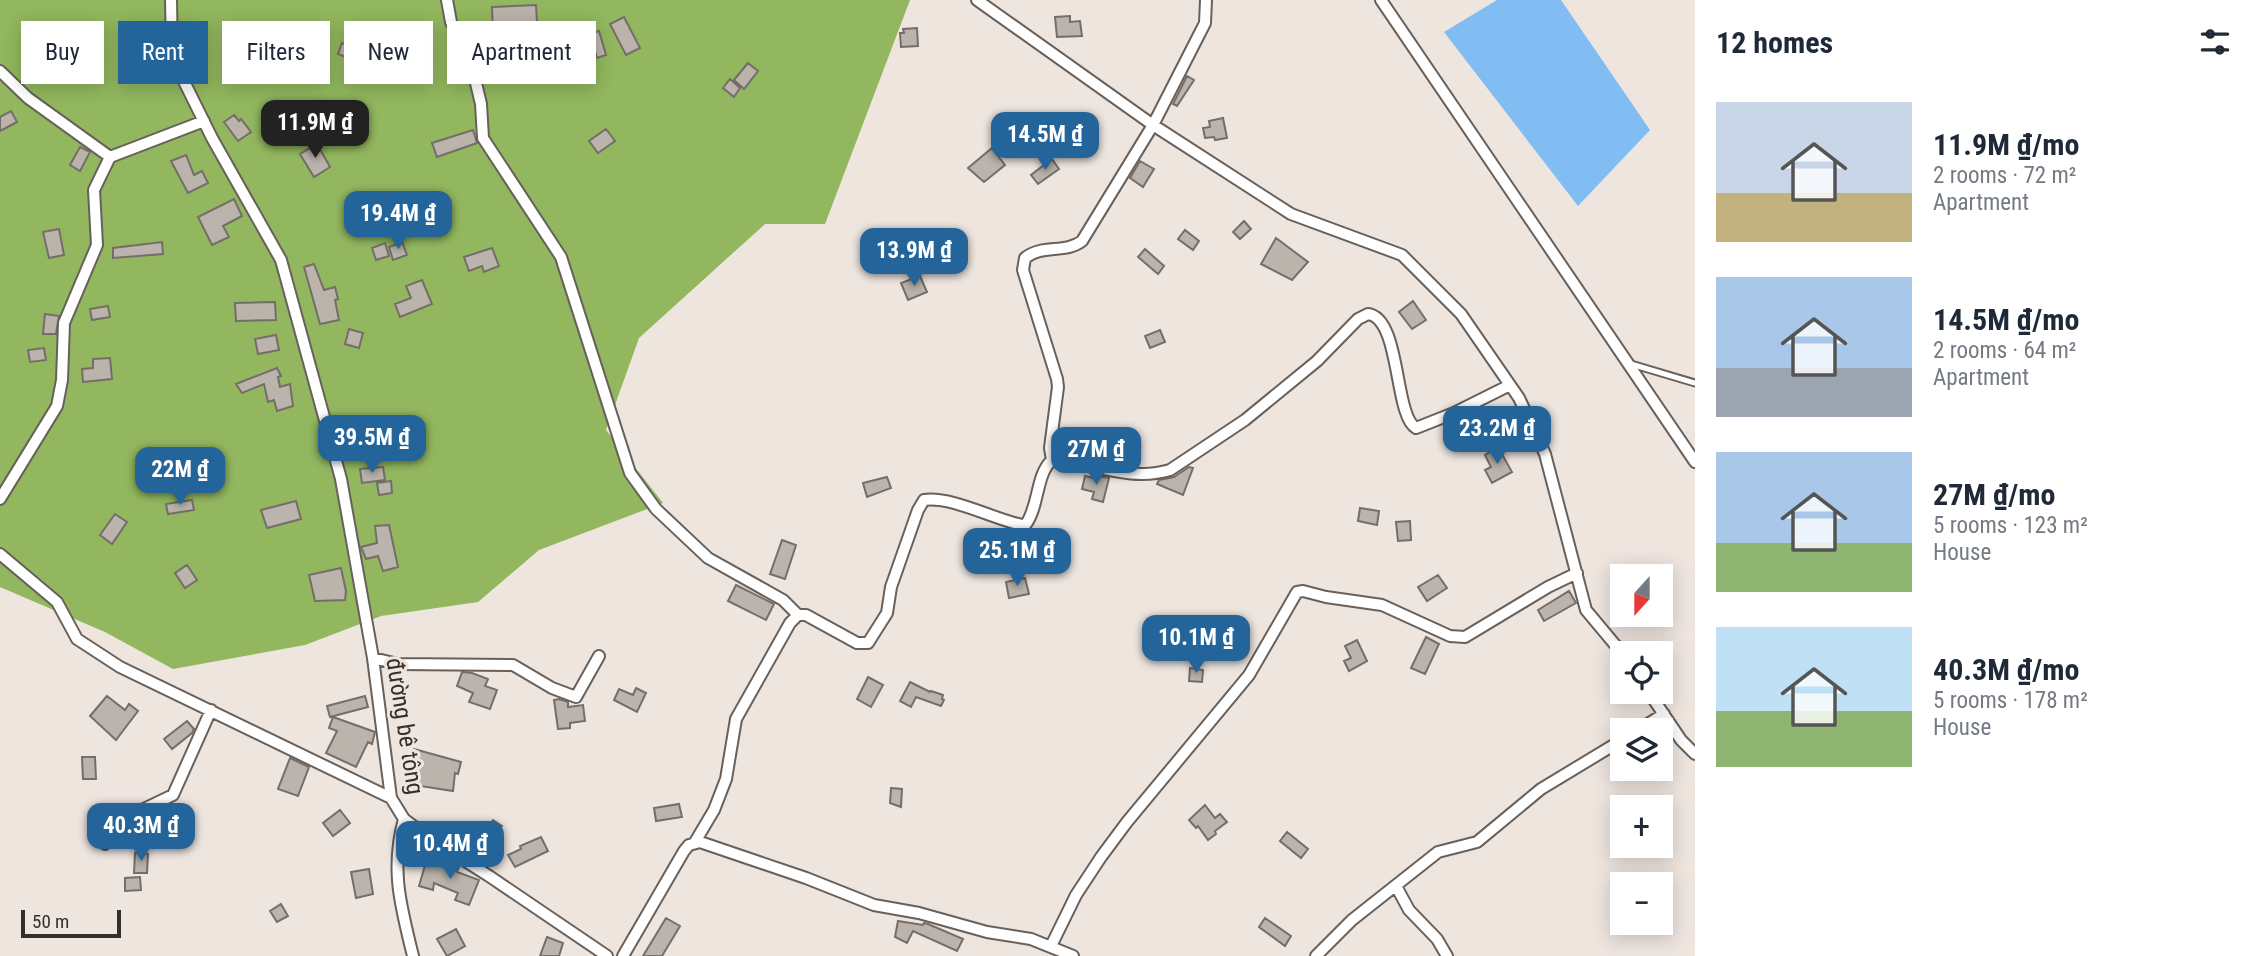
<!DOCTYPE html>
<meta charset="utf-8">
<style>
body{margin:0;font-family:"Roboto Condensed",sans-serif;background:#f6f6f7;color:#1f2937;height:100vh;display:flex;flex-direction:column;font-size:26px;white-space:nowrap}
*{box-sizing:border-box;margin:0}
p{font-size:23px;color:#747a83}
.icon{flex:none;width:38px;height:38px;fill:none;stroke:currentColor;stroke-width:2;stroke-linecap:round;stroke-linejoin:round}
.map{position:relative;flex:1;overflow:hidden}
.side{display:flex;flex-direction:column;background:#fff;width:560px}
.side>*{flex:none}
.top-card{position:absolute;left:21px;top:21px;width:665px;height:63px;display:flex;gap:14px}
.needle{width:46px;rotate:201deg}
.fabs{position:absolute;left:1610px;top:564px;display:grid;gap:14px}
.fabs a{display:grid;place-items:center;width:63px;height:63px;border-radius:0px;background:#fff;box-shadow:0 4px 18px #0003;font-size:35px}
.scale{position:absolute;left:21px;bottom:18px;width:100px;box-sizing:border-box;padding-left:7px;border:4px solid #332f2d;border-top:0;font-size:19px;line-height:24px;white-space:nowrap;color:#332f2d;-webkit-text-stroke:5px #eee5df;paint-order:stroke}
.price{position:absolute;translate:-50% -60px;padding:0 16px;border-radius:14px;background:#23659a;color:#fff;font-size:23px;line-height:46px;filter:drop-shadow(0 2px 4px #0008)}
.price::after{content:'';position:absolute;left:50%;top:42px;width:21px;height:16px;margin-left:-10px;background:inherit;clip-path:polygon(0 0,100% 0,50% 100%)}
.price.on{background:#222;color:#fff}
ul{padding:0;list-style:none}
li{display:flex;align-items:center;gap:21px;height:175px;padding:0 21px}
li span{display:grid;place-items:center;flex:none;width:196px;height:140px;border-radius:0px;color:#555}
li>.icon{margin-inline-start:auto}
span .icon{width:84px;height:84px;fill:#fffc;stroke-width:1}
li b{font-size:30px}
h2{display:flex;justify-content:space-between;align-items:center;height:84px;padding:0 21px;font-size:30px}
.chip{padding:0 24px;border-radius:0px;background:#fff;box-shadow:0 4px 18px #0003;font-size:24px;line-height:63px}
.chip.on{background:#23659a;color:#fff}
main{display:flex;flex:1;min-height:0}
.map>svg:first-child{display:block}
.forest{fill:#92b75e}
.water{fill:#81bdf3}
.building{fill:#bbb4ad;stroke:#756e68;stroke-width:2}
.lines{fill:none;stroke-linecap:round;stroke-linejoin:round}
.service-casing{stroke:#67605b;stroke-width:9}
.minor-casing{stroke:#67605b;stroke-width:14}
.service{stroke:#fff;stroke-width:5}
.minor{stroke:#fff;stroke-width:10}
.labels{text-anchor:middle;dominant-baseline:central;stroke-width:6;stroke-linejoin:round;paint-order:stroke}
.street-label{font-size:24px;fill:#332f2d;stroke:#eee5df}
</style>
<main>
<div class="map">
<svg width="1695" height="956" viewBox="0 0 1695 956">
<rect width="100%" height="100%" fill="#eee5df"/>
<path class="forest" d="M0,0H910L825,224H765L639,338L606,430L663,503L539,550L478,602L381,616L305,645L173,669L105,632L0,587Z"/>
<path class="water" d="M1497,0H1561L1650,130L1578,206L1444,32Z"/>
<path class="building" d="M536,5L537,23L514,24V35L493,36L492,7Z
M1070,16V22L1080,21L1082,36L1057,37L1055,17Z
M624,17L640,48L626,55L610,24Z
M917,28L918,46L901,47L900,33H904L903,29Z
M357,31L367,35L358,62L338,54L342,43L352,47Z
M599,31L606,55L597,58L590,34Z
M152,53L154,68L124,72L122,57Z
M748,63L758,71L744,89L734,80Z
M1187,76L1194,80L1177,106L1173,104Z
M730,79L740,88L734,97L723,88Z
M11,111L17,122L0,131V117Z
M234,115L239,121L241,119L251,132L238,141L224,122Z
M1223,118L1227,138L1215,140L1214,137L1205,138L1203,128L1210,127L1209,121Z
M606,129L615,141L598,153L589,141Z
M473,130L477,143L437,157L432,143Z
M317,144L330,167L314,177L300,154Z
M80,147L90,152L80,171L70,165Z
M992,148L1005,165L984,182L968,168Z
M186,155L194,175L202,171L208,183L188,193L171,161Z
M1052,159L1059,169L1038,184L1031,175Z
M1140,161L1154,169L1143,187L1130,178Z
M234,199L242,216L223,226L229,237L212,245L198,217Z
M1244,221L1251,229L1240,239L1233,232Z
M59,229L64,255L49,258L43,232Z
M1185,230L1199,241L1193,250L1178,239Z
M1276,238L1308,262L1292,280L1261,264Z
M162,242L163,254L113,258V248Z
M402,242L407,255L393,260L389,247Z
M385,243L389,256L376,260L372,248Z
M492,248L499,266L484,272L482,266L469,271L464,257Z
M1145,249L1164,266L1158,274L1138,257Z
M314,264L324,290L335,287L338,299L335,300L339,320L320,324L304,267Z
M920,276L927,292L908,300L901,283Z
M422,280L432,304L400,317L395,304L411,298L406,286Z
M1413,301L1426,320L1412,329L1399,312Z
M275,302L276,320L236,321L235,303Z
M108,306L110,317L92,320L90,309Z
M45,314L59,316L56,334H43Z
M349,329L363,333L359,348L345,344Z
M1160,330L1165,342L1150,348L1145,336Z
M276,335L279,350L258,354L255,339Z
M44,348L46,360L30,362L28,350Z
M110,358L112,379L83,382L82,369L93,368V359Z
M277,368L281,376L278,377L280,387L290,384L293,406L277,411L274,400L268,402L264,384L242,393L236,384Z
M357,429L362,450L348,453L343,432Z
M1498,447L1512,472L1492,483L1485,470L1491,467L1485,455Z
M383,467L385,480L362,483L360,469Z
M1189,467L1193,468L1183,495L1157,484L1159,480L1174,477Z
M1085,476L1097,479L1098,476L1109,478L1103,502L1092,499L1094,492L1082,489Z
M887,477L891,488L867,497L863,483Z
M391,481L392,493L379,495L377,483Z
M192,500L194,510L168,514L166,504Z
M296,501L301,519L267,528L261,510Z
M1360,508L1379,511L1377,525L1358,521Z
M115,514L127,522L112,544L100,535Z
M1410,521L1411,540L1398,541L1396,522Z
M389,525L398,567L383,571L378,556L366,559L361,547L377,543L375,526Z
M782,540L796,545L785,579L770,574Z
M187,565L197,580L185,588L175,573Z
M341,568L346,591L345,600L315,601L309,575Z
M1438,575L1447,588L1427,601L1418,587Z
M1025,578L1029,594L1009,598L1006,582Z
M736,585L774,604L766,620L728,601Z
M1569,591L1576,603L1544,621L1538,610Z
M1426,637L1439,644L1425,674L1411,668Z
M1357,640L1367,661L1349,671L1344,661L1351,658L1345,646Z
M1190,668L1203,670L1202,682L1189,681Z
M462,672L472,673L488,679L485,686L497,690L490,709L469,702L473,693L457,686Z
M868,677L883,685L871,707L857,699Z
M910,682L930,692L931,691L943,695L942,699L944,700L941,706L916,697L911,707L900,701Z
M636,688L646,693L637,712L614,700L619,689L633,695Z
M107,696L125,710L129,704L138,711L116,740L90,716Z
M365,696L368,707L330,717L327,706Z
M559,699L568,702V707L583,705L585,721L570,723V728L558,729L554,700Z
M333,717L375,732L372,744L368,742L356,767L326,753L337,731L329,728Z
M187,721L194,729L192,733L172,749L164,739Z
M414,749L461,762L458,774L455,773L453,791L414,785L417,763L411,761Z
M82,757H95L96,779H83Z
M290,758L309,767L298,796L278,789Z
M891,788L902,789L901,807L890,803Z
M679,804L682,817L656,821L654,808Z
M1205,805L1215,818L1220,814L1227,822L1215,831L1216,834L1208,840L1198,826L1196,828L1189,820Z
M340,810L350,823L333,836L323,823Z
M493,820L502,826L491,843L483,837Z
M1287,832L1308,849L1301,858L1280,841Z
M541,837L548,851L515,867L508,855L521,849L520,846Z
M135,853L148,854L147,873H134Z
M448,859L459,866L457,872L479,880L469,905L455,900L458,893L434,883L433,890L419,886L426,862L445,867Z
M369,869L373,894L356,898L351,872Z
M140,877L141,890L125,891V878Z
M281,904L288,916L277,922L270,911Z
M666,918L680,926L662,956H643Z
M1265,918L1291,936L1285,946L1259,927Z
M898,921L923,925L924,923L928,924L963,939L957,951L913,931L907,943L895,937Z
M456,929L465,946L447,956L437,939Z
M547,937L563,943L559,956H540Z"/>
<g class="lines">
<defs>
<path id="service" d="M1631,364L1695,383"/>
<path id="minor" d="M171,0L172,57L212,138L281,260L341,479L373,658L391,798L404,819L432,840L489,876L607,956
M447,0L451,22L470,58L481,104L483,138L561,257L630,473L656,509L708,558L783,600L798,615
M977,0L1153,125L1082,241C1065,254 1042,244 1025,258L1023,270L1057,379L1058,387L1050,448L1052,460
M1206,0L1205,23L1153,125L1291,214L1402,255L1461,314L1519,398L1545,454L1586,610L1622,653
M1381,0L1695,462
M0,71L28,98L110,157
M0,499L57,406L62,380L64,323L97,245L94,190L110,157L204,121
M0,554L57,602L77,639L120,667L391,798
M373,658L398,664L513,665L552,688L576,697L599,656
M1648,691L1681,740L1695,754
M1638,730L1664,714
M404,819C390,870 401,907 413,956
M695,842L714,810L726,779L736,719L790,623L798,615H806L857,643H868L887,613L891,587L918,510L924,500C952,496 993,519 1022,525L1026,524C1039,506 1036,474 1052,460C1091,463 1131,482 1170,470L1245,420L1317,361L1358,319L1368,314C1401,318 1394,416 1416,428L1454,413L1510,385
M105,844L125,818L173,795L211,710
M1396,886L1409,910L1437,939L1447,956
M1051,946L1076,895L1101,857L1127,822L1249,675L1297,592L1303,591L1326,597L1382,605L1450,636L1465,637L1548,587L1577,573
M623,956L684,851L689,845L700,842L806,878L874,905L919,913L987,932L1031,939L1073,956
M1316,956L1352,920L1438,852L1477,842L1541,789L1622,740"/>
</defs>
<use href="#service" class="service-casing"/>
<use href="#minor" class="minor-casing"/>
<use href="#service" class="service"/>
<use href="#minor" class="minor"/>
</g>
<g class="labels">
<g class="street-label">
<text transform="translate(405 726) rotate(81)">đường bê tông</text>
</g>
</g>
</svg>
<div class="fabs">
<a><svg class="needle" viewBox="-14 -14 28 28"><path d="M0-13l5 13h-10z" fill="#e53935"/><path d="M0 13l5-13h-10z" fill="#747a83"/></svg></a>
<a><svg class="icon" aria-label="locate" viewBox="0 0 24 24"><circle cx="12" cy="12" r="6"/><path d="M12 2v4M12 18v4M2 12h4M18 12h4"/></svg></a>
<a><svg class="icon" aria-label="layers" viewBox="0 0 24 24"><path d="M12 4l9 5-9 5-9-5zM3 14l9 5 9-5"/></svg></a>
<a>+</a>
<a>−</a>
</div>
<div class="scale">50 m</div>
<b class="price on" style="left:315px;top:160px">11.9M ₫</b>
<b class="price" style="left:1045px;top:172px">14.5M ₫</b>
<b class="price" style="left:398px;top:251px">19.4M ₫</b>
<b class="price" style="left:914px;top:288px">13.9M ₫</b>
<b class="price" style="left:1497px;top:466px">23.2M ₫</b>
<b class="price" style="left:372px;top:475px">39.5M ₫</b>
<b class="price" style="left:1096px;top:487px">27M ₫</b>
<b class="price" style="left:180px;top:507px">22M ₫</b>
<b class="price" style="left:1017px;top:588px">25.1M ₫</b>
<b class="price" style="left:1196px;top:675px">10.1M ₫</b>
<b class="price" style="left:141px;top:863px">40.3M ₫</b>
<b class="price" style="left:450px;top:881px">10.4M ₫</b>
<div class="top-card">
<a class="chip">Buy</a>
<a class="chip on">Rent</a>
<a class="chip">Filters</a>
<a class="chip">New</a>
<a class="chip">Apartment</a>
</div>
</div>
<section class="side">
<h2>12 homes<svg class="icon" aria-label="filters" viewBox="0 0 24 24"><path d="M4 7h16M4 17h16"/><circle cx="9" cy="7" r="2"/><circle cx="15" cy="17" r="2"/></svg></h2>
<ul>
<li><span style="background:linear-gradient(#c9d6e8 65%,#c2b280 0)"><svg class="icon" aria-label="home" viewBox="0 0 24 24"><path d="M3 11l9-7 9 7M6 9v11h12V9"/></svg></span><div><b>11.9M ₫/mo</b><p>2 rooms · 72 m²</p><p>Apartment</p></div></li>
<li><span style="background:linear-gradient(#a9c7e8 65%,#9aa5b1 0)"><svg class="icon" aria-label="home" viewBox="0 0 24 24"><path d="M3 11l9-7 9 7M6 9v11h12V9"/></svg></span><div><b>14.5M ₫/mo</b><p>2 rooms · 64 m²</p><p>Apartment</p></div></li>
<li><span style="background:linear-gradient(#a9c7e8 65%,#8fb573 0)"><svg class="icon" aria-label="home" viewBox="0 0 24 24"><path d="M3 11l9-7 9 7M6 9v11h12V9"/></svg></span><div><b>27M ₫/mo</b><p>5 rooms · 123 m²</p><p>House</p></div></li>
<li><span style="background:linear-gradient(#bfe0f5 60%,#8fb573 0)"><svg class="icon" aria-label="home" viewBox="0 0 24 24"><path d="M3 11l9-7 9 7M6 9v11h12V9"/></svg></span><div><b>40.3M ₫/mo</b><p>5 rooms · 178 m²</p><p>House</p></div></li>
</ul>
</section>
</main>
